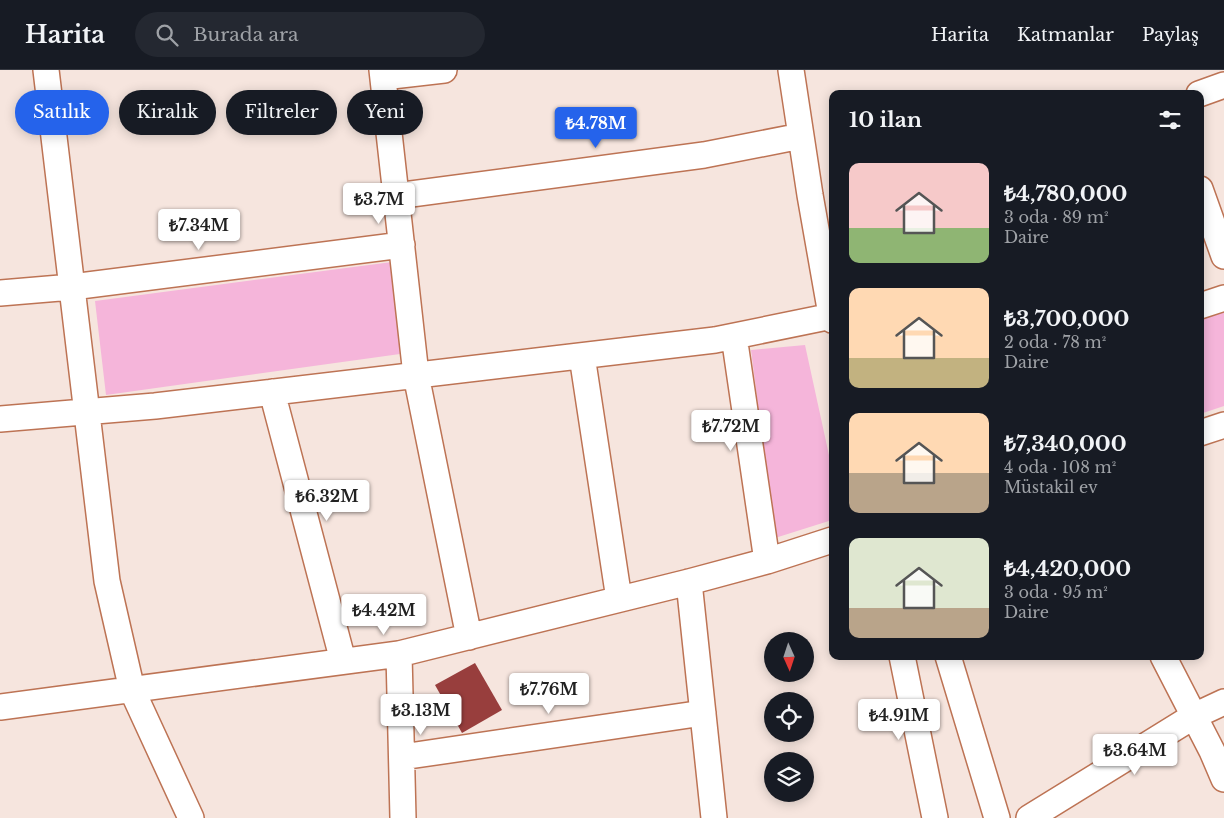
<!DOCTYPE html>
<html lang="tr">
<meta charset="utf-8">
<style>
body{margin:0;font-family:"Libre Baskerville",serif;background:#242831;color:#f1f3f6;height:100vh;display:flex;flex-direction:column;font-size:19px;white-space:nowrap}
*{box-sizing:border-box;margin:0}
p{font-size:16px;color:#9ea1a6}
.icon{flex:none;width:28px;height:28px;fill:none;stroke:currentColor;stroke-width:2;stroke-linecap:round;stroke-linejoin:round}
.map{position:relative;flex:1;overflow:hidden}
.details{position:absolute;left:829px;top:20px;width:375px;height:570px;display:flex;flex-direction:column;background:#171b24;border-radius:10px;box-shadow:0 2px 12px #0003}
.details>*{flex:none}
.guide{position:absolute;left:15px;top:20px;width:475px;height:45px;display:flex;gap:10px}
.needle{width:32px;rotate:177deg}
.controls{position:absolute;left:764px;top:562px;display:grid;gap:10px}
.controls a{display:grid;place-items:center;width:50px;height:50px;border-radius:50%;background:#171b24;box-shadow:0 2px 12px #0003;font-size:25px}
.price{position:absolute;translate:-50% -42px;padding:0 11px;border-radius:5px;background:#fff;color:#222;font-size:16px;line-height:32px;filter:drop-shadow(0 1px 2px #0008)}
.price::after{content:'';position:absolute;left:50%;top:30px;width:15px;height:11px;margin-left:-8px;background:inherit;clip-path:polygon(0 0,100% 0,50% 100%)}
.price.active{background:#2563eb;color:#fff}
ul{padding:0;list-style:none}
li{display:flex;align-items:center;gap:15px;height:125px;padding:0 20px}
li span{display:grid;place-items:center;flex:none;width:140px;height:100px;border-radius:10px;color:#555}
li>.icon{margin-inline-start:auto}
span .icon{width:60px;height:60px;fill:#fffc;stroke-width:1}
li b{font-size:21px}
h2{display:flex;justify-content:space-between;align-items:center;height:60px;padding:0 20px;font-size:21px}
.pill{padding:0 18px;border-radius:22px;background:#171b24;box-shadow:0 2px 12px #0003;font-size:18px;line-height:45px}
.pill.active{background:#2563eb;color:#fff}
header{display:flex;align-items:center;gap:30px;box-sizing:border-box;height:70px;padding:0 25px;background:#171b24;border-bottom:1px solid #363941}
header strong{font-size:24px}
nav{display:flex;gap:28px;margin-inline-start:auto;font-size:18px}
.search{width:350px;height:45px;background:#242831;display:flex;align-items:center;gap:12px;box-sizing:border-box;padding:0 18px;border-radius:28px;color:#9ea1a6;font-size:19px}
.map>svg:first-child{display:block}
.green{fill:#f5b5da}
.building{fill:#983e3d}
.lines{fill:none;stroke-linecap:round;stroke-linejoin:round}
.minor-casing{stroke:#bd7354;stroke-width:28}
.minor{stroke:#fff;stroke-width:25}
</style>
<header>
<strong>Harita</strong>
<div class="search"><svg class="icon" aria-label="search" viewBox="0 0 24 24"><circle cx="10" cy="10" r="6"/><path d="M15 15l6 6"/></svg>Burada ara</div>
<nav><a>Harita</a><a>Katmanlar</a><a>Paylaş</a></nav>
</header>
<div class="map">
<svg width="1224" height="748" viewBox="0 0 1224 748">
<rect width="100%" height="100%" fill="#f6e5de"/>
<path class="green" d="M392,192L400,284L106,325L95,231Z
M1224,241V336L1200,344V249Z
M805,275L832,399V450L775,468L751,280Z"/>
<path class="building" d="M475,593L502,640L462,663L435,615Z"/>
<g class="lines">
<defs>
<path id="minor" d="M46,0L107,511L132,620L191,748
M382,0L416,305L469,567
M791,0L810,125L832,250
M383,7L444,0
M1199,24L1224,15
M1200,119L1224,186
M396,126L704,85L801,66
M0,223L72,217L402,175
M1200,236L1224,228
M734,266L767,491
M582,286L619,529
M272,322L343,591
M0,349L155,336L715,270L832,246
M1200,363L1224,355
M689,512L714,748
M399,584L403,748
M902,586L935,748
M948,586L997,748
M1163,586L1212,681L1224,709
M0,637L399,584L689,512L767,491L832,470
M402,687L703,643
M1029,748L1194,646L1224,632"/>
</defs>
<use href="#minor" class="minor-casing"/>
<use href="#minor" class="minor"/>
</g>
</svg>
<div class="controls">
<a><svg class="needle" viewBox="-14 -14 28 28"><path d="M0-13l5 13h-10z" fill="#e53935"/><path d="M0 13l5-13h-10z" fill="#9ea1a6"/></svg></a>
<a><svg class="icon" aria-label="locate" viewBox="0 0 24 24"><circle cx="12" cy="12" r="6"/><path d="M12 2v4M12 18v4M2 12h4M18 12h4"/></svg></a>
<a><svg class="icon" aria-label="layers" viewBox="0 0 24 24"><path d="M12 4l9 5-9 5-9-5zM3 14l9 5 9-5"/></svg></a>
</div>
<b class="price active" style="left:596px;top:79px">₺4.78M</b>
<b class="price" style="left:379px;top:155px">₺3.7M</b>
<b class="price" style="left:199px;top:181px">₺7.34M</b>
<b class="price" style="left:731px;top:382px">₺7.72M</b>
<b class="price" style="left:327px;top:452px">₺6.32M</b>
<b class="price" style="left:384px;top:566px">₺4.42M</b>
<b class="price" style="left:549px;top:645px">₺7.76M</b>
<b class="price" style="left:421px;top:666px">₺3.13M</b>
<b class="price" style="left:899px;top:671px">₺4.91M</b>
<b class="price" style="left:1135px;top:706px">₺3.64M</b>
<div class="guide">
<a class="pill active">Satılık</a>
<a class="pill">Kiralık</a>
<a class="pill">Filtreler</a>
<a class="pill">Yeni</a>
</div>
<section class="details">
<h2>10 ilan<svg class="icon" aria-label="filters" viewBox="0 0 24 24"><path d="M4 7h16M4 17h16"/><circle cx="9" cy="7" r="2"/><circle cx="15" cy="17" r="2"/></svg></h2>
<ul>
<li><span style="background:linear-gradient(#f6c9c9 65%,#8fb573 0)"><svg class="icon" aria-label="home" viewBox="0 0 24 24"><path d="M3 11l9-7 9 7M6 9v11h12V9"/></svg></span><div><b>₺4,780,000</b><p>3 oda · 89 m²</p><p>Daire</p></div></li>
<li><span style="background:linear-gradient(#ffd9b3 70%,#c2b280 0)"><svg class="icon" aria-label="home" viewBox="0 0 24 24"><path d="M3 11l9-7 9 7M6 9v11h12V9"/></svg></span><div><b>₺3,700,000</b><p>2 oda · 78 m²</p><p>Daire</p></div></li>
<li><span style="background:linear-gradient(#ffd9b3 60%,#b9a48a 0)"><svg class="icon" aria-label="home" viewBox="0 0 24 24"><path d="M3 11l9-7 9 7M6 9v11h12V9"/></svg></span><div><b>₺7,340,000</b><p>4 oda · 108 m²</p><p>Müstakil ev</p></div></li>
<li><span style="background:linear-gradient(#dfe7d0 70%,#b9a48a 0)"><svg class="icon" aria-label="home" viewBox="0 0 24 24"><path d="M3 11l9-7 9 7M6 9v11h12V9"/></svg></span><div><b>₺4,420,000</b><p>3 oda · 95 m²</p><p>Daire</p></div></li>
</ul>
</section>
</div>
